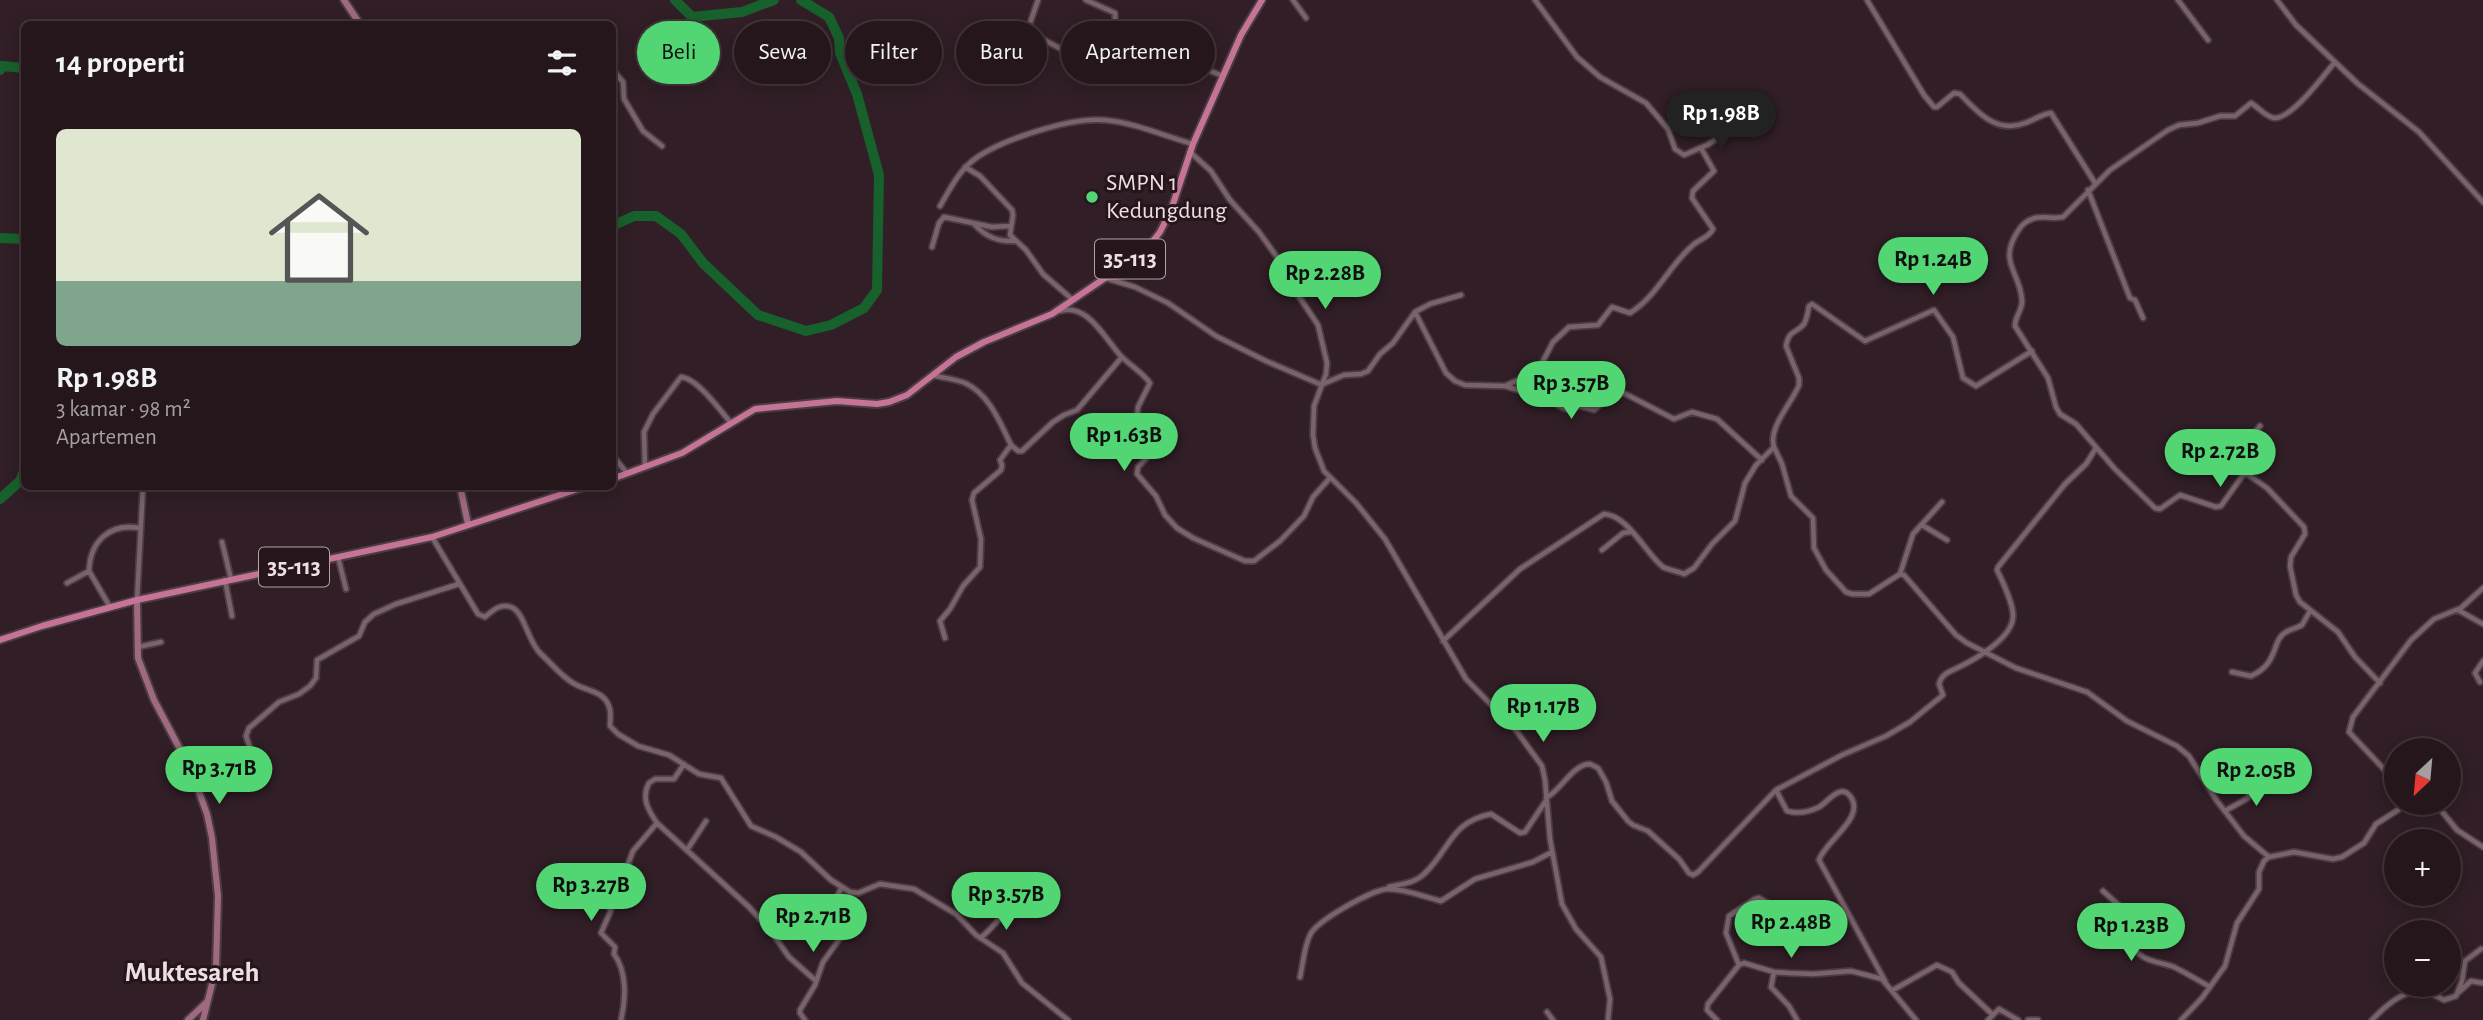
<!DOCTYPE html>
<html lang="id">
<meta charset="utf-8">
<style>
body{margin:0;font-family:"Alegreya Sans",sans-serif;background:#2d1f25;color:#f1f3f6;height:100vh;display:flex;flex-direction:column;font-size:26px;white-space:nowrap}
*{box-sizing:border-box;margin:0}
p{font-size:23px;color:#a39fa3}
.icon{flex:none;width:38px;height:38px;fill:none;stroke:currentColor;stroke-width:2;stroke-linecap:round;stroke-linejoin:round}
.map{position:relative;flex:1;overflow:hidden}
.side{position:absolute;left:21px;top:21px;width:595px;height:469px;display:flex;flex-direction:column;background:#25161c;border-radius:10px;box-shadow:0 4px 18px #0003,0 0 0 2px #42353b}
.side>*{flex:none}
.top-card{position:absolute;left:637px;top:21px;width:665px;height:63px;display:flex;gap:14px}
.needle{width:46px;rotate:206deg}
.controls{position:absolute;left:2384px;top:738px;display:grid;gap:14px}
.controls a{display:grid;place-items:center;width:77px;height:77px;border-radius:50%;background:#25161c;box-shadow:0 4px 18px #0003,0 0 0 2px #42353b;font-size:35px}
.price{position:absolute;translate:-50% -60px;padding:0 16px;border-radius:24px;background:#52d673;color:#111;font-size:23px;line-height:46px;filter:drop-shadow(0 2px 4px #0008)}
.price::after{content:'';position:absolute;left:50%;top:42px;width:21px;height:16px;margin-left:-10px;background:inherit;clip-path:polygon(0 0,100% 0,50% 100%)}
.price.current{background:#222;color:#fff}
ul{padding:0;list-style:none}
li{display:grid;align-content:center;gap:14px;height:371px;padding:0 35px}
li span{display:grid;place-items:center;height:217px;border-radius:10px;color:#555}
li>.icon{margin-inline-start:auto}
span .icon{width:126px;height:126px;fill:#fffc;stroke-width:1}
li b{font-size:30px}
h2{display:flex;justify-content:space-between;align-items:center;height:84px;padding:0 35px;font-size:30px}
.pill{padding:0 24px;border-radius:32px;background:#25161c;box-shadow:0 4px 18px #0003,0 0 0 2px #42353b;font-size:24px;line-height:63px}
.pill.current{background:#52d673;color:#111}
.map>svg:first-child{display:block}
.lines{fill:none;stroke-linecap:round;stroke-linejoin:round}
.river{stroke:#17612c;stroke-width:10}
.street-casing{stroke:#4b3c42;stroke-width:8}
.secondary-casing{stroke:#4b3c42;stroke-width:10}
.primary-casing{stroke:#4b3c42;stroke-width:10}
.street{stroke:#79626b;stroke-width:4.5}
.secondary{stroke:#9f6a81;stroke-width:6}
.primary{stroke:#c57397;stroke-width:6}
.poi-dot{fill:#52d673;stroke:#27151c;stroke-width:2.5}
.labels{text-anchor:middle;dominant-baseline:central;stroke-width:6;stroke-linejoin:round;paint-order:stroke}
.shield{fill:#27151c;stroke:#b2a3a9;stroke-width:2}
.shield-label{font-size:23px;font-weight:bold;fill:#ede0e5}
.poi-label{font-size:24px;fill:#ede0e5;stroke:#27151c;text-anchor:start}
.quarter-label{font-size:28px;font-weight:bold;fill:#ede0e5;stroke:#27151c}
</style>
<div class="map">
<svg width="2483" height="1020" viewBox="0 0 2483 1020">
<rect width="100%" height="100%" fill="#311e26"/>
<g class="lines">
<path class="river" d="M675,0L692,17L742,12L774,0
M0,70L2,66L24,68
M612,226L634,216H656L681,234L703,263L758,315L806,331L831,325L864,308L877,290L879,175L857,94L840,53L839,38L829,17L801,0
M0,238L24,239
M0,499L20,481L24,471"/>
<defs>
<path id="street" d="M1038,0L1030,23L1029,32L1069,53L1095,61L1099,60L1113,24
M1086,0L1115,13V26L1131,35L1144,45L1223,76
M1293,0L1306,18
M1535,0L1577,57L1600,77L1646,103L1668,129L1675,149L1684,155L1707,145L1745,121
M1867,0L1924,95L1934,107H1937L1954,93L1960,94C1978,113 1997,134 2025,123C2034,120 2042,114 2051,113L2095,183
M2178,0L2208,40
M2277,0L2296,25L2357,83L2419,132L2483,202
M2335,62C2324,75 2292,119 2274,118C2266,117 2258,107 2251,103L2235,116H2220L2198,123L2179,125L2168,130L2110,170L2063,217C2054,219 2044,216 2035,218C2024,221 2020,227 2015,236C2000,263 2020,273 2022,300C2023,309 2015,316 2015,326L2048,378L2056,407L2060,414L2076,424L2115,469L2155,508L2160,509L2180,495L2216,507L2221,506L2243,475L2247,474L2267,488L2304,527L2305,534L2291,557L2290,566L2296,595L2300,602L2338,632L2355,657L2380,683
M612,69L623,82L624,99L643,131L662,146
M1190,152L1211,171L1230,200L1259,232L1284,267L1298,295L1318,325L1327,363L1326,374L1314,406L1313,435L1315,448L1324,471L1356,503L1385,539L1466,679L1515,729L1542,766L1545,780L1550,839L1562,904L1576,929L1601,957L1610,999L1608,1020
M965,167L980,176L1012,210L1013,215L1010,235L1026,250L1043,274L1073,300
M2088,190L2130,298L2135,300L2143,318
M940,206C949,191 957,174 971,162C996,141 1070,117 1104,120C1133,122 1164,136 1193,144
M974,224C986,237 998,242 1016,241
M932,247L939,223L944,217L992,227L1010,226
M1105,278L1135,287L1168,303L1216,336L1266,361L1322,385
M1060,311C1088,302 1106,341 1122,357C1131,366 1143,373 1150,383L1138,407L1137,417L1161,443L1138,467L1137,474L1156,496L1165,515L1177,528L1193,538L1245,561H1254L1280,541L1304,516L1313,497L1329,479
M1415,312L1446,373L1455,381L1465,385L1505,386L1544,398L1565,409L1579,406L1594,410L1600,405L1609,390L1614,388L1674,419L1692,412L1717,419L1762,460
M932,375C943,378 955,379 965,383C989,394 1000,422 1011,445L1000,460L1002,465L1001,470L974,493L972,500L981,539L980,567L963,586L950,609L940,621L945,638
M1323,384L1344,375L1361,374L1368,371L1380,354L1393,343L1415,312L1430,304L1461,295
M1505,386L1534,373L1541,365L1553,342L1569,327L1598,325L1612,307L1630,313C1657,296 1669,266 1692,246C1699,239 1709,238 1713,229L1692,198L1693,191L1714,171L1701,148
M1011,445L1018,451H1022L1053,422L1064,415L1077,410L1122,357
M1774,447L1782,464L1791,496L1813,518L1814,548L1826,570L1846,592L1852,594H1869L1900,574L1904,575L1956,635L1967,643L2016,668L2087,692L2127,721L2177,746L2189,756L2217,801L2244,836L2269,857
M612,455L627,473
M645,467L644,432L653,414L681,377C697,378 720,410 731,423
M2247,474L2235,460V457L2260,426
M561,486L564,493
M1922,525L1947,540
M432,537L478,614L485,617C493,610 502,602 513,608C525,615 528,642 541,654C551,663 561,676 573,683C587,692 606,690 610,710C611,715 610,721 610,726L618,734L638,746L669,755L699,774L721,778L751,826L776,837L801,852L831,880L850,892L858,893L880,884L914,889L956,914L976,935L1003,953L1022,983L1068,1020
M222,542L231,579
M1602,550L1623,533L1630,532
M338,557L346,589
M1900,574L1913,534L1942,502
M225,580L232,616
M67,583L89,571
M137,600L143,486
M110,607L89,571C90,541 110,523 139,528
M2458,610L2483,624
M1443,641L1520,569L1604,514C1628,515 1646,554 1663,567C1668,570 1678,571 1684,574L1694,568L1712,544L1735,521L1745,483L1756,465L1774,447C1768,427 1792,403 1799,385V378L1786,346C1789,329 1796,334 1804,324C1807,319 1808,312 1809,306L1812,304L1865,341L1934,310L1953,337L1963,378L1976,386L2032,351
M138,647L161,642
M2232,672L2251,676C2280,663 2271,640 2286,632C2291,629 2297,628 2302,625L2310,611
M2480,682L2475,673L2483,661
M684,764L674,779H655L649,783C641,798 648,810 657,823L749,907L770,930L789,957L816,981
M195,781L249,756L251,751L246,736L249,728L279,702L299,694L310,686L316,678L317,660L359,636L365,622L374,614L396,604L459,584
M2396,782L2349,732L2353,717L2411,640L2434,619L2461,608L2483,588
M1776,790L1787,811C1797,814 1809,812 1819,807C1828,802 1840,783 1850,796C1867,817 1825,841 1819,860L1885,981
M1546,798C1561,790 1573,764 1590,764L1598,768L1606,782L1612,801L1628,821L1633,825L1648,831L1679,859L1689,873L1693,875L1698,872L1776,790L1842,755L1886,736L1910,722L1943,695L1939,684C1942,673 1950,672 1959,667C1976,659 2012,638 2013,617C2014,606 2002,580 1997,570L1998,567L2065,484L2086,464L2096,448
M2435,803L2457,830L2483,847
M2225,811L2248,798L2254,779
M687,850L706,821
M1389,887C1401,884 1415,883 1424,874C1450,850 1450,822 1491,814L1520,833L1525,832L1545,802
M2103,891L2133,918L2137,930L2132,941C2136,962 2159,961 2174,967C2186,973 2198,980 2210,987
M980,938C996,927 1002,909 1022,904
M1739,965L1726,933L1729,916L1755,899L1759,898L1780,910
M1774,972L1771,987L1789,1006L1797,1020
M1300,977C1303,964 1304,947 1310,935C1316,921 1373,889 1388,889C1406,889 1424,897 1441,901L1475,879L1533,862L1552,852
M1893,990L1937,965L1952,972L1959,983L1993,1015
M2459,992L2471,981L2483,983
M1547,1012L1553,1020
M621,1020C626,999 627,971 614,954L615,947L601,933L611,910L598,895L604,885L627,867L633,851L657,823
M805,1020L800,1013V1010L815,985L823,962L846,930V926L834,902L842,887
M1717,1020L1707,1010L1708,1004L1739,965L1744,963L1774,972L1789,973L1813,974L1851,971L1882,979L1916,1020
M1988,1020L1999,1009L2018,1020
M2028,1020H2038
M2181,1020L2202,998L2225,966L2237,923L2259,889V872L2264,861L2269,857L2294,852L2333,859L2342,857L2364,843L2376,824L2398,810L2403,803
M2372,1020C2384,1007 2403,990 2422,991C2430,991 2437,997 2444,1000L2456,996L2462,981L2465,961L2481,949"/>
<path id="secondary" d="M344,0L360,24
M460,486L468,524
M137,600L138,658L154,700L191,770L207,814L212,838L218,896L216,968L203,1020
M188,1020L207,1002"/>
<path id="primary" d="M612,479L682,453L755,409L837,401L877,404L889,402L907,395L956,357L984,342L1052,314L1105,278L1149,246L1160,232L1171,210L1193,144L1241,35L1262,0
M0,640L42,626L137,600L432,537L587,486"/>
</defs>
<use href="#street" class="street-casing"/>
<use href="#secondary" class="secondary-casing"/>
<use href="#primary" class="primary-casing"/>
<use href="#street" class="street"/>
<use href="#secondary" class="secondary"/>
<use href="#primary" class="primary"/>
</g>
<circle class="poi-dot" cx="1092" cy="197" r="7"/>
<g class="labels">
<g class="shield">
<rect x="1095" y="239.5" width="70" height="39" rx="5"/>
<rect x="259" y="547.5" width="70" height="39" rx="5"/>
</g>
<g class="shield-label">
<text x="1130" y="259">35-113</text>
<text x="294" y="567">35-113</text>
</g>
<g class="poi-label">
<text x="1106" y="183">SMPN 1<tspan x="1106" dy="28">Kedungdung</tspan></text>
</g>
<g class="quarter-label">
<text x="192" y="973">Muktesareh</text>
</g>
</g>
</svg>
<div class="controls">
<a><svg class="needle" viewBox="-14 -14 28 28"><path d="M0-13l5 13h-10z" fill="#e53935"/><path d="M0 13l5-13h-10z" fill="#a39fa3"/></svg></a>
<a>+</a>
<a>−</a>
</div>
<b class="price current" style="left:1721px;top:151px">Rp 1.98B</b>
<b class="price" style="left:1933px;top:297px">Rp 1.24B</b>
<b class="price" style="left:1325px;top:311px">Rp 2.28B</b>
<b class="price" style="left:1571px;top:421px">Rp 3.57B</b>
<b class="price" style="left:1124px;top:473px">Rp 1.63B</b>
<b class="price" style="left:2220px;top:489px">Rp 2.72B</b>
<b class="price" style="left:1543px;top:744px">Rp 1.17B</b>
<b class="price" style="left:219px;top:806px">Rp 3.71B</b>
<b class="price" style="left:2256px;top:808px">Rp 2.05B</b>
<b class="price" style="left:591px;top:923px">Rp 3.27B</b>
<b class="price" style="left:1006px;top:932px">Rp 3.57B</b>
<b class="price" style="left:813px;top:954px">Rp 2.71B</b>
<b class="price" style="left:1791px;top:960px">Rp 2.48B</b>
<b class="price" style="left:2131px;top:963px">Rp 1.23B</b>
<div class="top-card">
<a class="pill current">Beli</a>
<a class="pill">Sewa</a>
<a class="pill">Filter</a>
<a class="pill">Baru</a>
<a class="pill">Apartemen</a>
</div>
<section class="side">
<h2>14 properti<svg class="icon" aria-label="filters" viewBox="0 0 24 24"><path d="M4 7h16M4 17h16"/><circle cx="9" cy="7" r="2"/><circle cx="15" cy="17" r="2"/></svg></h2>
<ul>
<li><span style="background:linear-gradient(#dfe7d0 70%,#7fa58c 0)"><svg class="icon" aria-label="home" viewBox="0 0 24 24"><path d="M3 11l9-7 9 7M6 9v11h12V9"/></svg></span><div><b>Rp 1.98B</b><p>3 kamar · 98 m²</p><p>Apartemen</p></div></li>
</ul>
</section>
</div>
